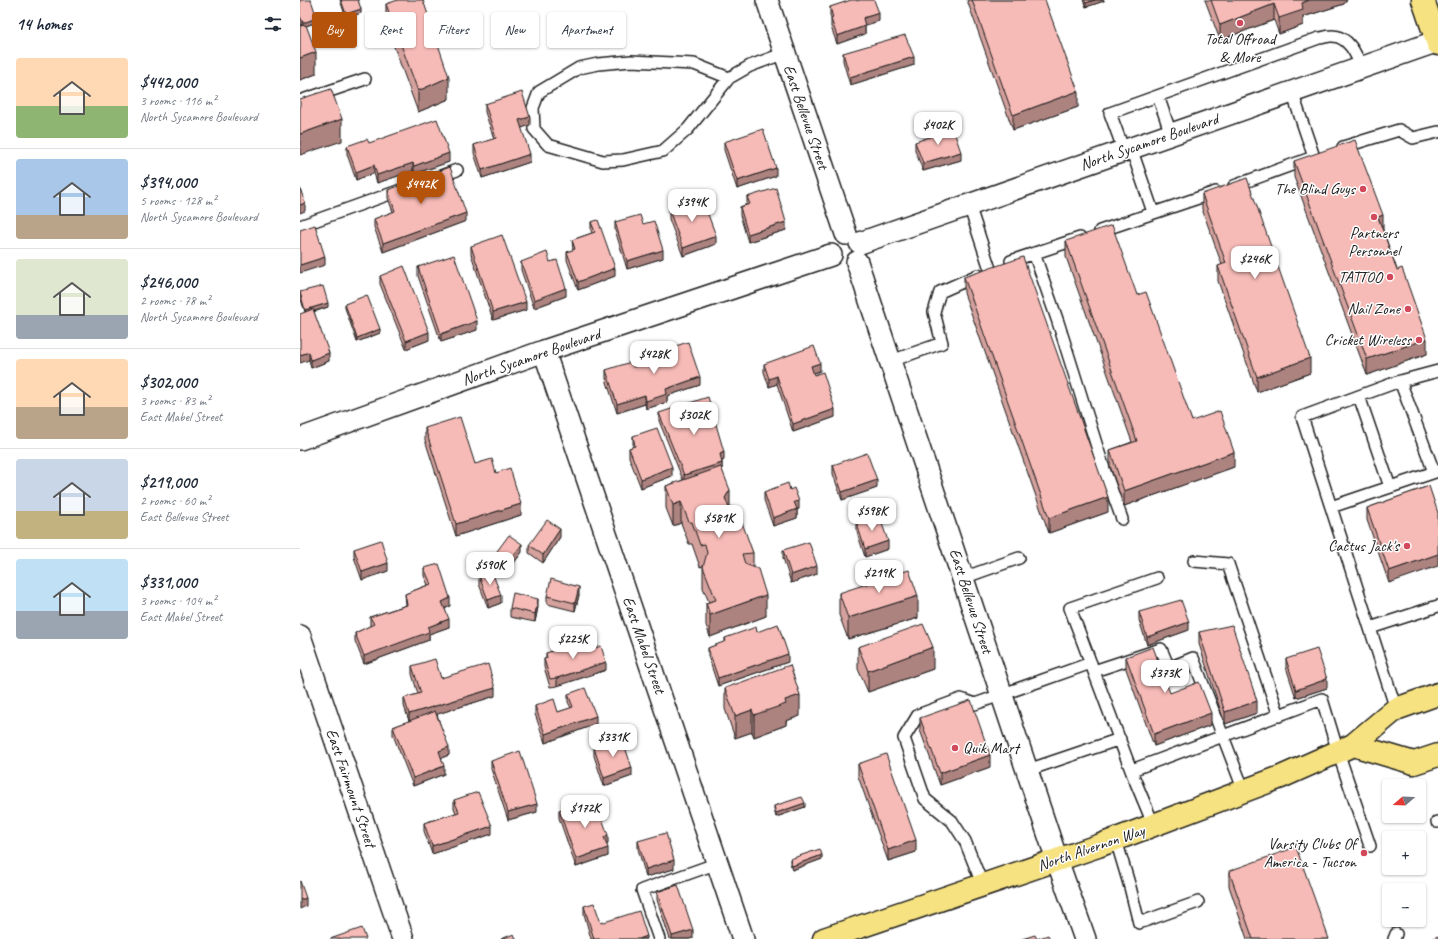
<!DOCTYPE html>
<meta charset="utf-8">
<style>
body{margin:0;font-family:Caveat,sans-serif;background:#f6f6f7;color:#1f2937;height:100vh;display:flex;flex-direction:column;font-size:15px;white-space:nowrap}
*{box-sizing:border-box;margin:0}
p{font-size:13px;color:#747a83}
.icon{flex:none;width:22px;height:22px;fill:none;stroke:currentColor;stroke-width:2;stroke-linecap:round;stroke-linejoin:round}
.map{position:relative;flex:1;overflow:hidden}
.panel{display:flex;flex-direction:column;background:#fff;width:300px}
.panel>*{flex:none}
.hud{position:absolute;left:12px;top:12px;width:380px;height:36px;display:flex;gap:8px}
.needle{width:26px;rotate:251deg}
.fabs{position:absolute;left:1082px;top:779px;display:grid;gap:8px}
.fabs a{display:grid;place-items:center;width:44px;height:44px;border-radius:4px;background:#fff;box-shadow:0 1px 3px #0004;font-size:20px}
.price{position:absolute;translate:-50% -34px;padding:0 9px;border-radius:8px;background:#fff;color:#222;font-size:13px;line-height:26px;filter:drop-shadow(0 1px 2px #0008)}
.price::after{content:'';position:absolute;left:50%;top:24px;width:12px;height:9px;margin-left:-6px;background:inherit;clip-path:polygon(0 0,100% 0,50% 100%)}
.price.on{background:#b45309;color:#fff}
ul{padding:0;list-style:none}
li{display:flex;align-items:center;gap:12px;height:100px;padding:0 16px}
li+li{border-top:1px solid #e0e1e3}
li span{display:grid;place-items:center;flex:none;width:112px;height:80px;border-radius:4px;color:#555}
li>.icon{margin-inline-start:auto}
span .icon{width:48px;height:48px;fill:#fffc;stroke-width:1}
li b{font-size:17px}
h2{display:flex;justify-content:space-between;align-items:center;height:48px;padding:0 16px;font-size:17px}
.pill{padding:0 14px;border-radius:4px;background:#fff;box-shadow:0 1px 3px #0004;font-size:14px;line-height:36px}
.pill.on{background:#b45309;color:#fff}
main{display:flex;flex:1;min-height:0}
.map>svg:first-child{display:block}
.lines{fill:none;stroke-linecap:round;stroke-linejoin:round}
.service-casing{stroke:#1c1c1c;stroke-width:14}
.minor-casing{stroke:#1c1c1c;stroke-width:24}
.primary-casing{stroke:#1c1c1c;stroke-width:25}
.service{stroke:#fff;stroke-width:11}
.minor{stroke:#fff;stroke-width:21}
.primary{stroke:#f7e281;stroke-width:22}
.wall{fill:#d4a19d;stroke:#1c1c1c}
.shaded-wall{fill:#ad8380;stroke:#1c1c1c}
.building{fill:#f7bbb7;stroke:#1c1c1c}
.poi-dot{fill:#d1495b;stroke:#fff;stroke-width:1.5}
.labels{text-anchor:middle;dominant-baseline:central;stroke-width:3;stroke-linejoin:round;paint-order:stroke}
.poi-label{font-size:16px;fill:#1c1c1c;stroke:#fff;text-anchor:end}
.street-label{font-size:16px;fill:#1c1c1c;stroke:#fff}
</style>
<main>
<section class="panel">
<h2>14 homes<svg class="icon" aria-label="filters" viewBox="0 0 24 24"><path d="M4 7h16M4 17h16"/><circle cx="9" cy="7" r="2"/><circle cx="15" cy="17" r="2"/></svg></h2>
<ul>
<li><span style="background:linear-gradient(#ffd9b3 60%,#8fb573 0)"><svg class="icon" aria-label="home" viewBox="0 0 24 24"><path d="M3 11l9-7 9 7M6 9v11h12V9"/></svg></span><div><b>$442,000</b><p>3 rooms · 116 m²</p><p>North Sycamore Boulevard</p></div></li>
<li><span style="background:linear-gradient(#a9c7e8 70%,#b9a48a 0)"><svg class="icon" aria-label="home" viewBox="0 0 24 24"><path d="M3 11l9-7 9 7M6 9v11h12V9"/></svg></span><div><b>$394,000</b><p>5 rooms · 128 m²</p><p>North Sycamore Boulevard</p></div></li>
<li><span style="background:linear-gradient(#dfe7d0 70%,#9aa5b1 0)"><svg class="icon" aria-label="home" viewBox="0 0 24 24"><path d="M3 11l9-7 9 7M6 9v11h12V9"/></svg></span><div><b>$246,000</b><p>2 rooms · 78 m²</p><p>North Sycamore Boulevard</p></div></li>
<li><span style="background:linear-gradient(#ffd9b3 60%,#b9a48a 0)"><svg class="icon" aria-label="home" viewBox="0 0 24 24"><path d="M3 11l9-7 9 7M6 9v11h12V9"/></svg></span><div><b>$302,000</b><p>3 rooms · 83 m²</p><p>East Mabel Street</p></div></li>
<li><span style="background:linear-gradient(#c9d6e8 65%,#c2b280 0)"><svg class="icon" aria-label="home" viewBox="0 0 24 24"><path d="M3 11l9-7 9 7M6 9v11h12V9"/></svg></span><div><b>$219,000</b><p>2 rooms · 60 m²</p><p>East Bellevue Street</p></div></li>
<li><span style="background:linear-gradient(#bfe0f5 65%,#9aa5b1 0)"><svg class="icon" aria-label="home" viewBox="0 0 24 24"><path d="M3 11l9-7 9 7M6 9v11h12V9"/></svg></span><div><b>$331,000</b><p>3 rooms · 104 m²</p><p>East Mabel Street</p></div></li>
</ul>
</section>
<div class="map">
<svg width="1138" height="939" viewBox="0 0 1138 939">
<rect width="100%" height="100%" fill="#fff"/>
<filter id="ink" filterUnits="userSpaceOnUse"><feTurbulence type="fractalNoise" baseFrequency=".025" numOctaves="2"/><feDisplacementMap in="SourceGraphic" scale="8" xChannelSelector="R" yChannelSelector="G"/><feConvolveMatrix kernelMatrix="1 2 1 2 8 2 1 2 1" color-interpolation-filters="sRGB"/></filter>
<g filter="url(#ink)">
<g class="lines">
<defs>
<path id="service" d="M429,78L394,64L331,61L298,64L279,68L239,92L233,108L234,129L248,145L303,161L323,160L363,151L388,129L429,78L450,66L485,53
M992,92L1014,157
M858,96L871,134
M0,101L65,79
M1043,147L1099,130L1113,138L1138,132
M831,148L853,212
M824,151L810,113L1019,38C1023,38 1027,36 1031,36C1048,35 1057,55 1061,68
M138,177L157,170
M934,186L1008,159
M669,205L690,269
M0,226L101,190
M800,231L916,192
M734,253L758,322L804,469L822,519
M711,261L780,238
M591,361L642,343L634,312L640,292L678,275
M1100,381L1134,472
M1059,396L1002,417L1096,709
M1090,487L1059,396L1097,382L1138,371
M1031,507L1138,471
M894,561L928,564L979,716
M663,578L719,558
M1070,628L1138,606
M794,671L861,649L869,668L893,658L944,791
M728,770L820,739
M832,770L1022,699L1038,752L1070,846
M1137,822H1138
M854,826L834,778L770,608L857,578
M816,840L830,887L839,923L898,902
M683,886L665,841L652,821L625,799L604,738L618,715L661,699L675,704L791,663
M359,939L342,890L418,863
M1094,939L1096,934"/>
<path id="minor" d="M467,0L546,234
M560,243L1138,41
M557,262L757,860L785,939
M244,351L443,939
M0,439L244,351L531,255
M0,636L103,939"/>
<path id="primary" d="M1123,0L1138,44
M1053,745L1114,763L1138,755
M524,939L798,846L981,777L1053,745L1096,709L1138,694"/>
</defs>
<use href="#service" class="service-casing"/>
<use href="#minor" class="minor-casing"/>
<use href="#primary" class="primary-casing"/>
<use href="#service" class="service"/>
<use href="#minor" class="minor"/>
<use href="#primary" class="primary"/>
</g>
<path class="wall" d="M0,0L17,22L6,26L16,74L0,80V26H2L0,20Z
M40,0H58L61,13L46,18Z
M667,0H745L778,107L713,130Z
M783,0H804V1L786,7Z
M905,0H1047L1044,4L1003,17V25L979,34L974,20L920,40Z
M557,1L579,21L565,25V34L537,44L531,27V19L530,15V7Z
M86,4L149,99L118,112L86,25Z
M543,53L614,65L550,85L543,61Z
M185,104L230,125L221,128L230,162L182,178L174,153V145L194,139L185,112Z
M424,142L476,176L437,189L424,150Z
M615,142L661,160L623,171L615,150Z
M69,143L149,162L114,174L113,171L77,183L74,173L56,180L47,154V146Z
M994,161L1083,230L1127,354L1067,375L994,177Z
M88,190L166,221L83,252L74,227V219L93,212L88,198Z
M902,194L1010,373L957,392L918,281V266L922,265L902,209Z
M447,197L486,230L448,242L440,215V207L447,204Z
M369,210L416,244L383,256L369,219Z
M291,222L315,276L278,290L267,260V252L273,250L272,240L292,233L291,231Z
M315,222L343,224L363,258L327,269L315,230Z
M766,241L837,295L892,421L934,467L824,506L810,466V450L832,442L766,257Z
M171,246L226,310L193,320L171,254Z
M221,262H250L266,296L234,308L221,270Z
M118,267L177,330L141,342L118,276Z
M80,276L129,340L106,349L80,284Z
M664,277L808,512L749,533L664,293Z
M0,292L28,307L14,312L29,361L11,368L9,360L5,312L0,297Z
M45,304L80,333L57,342L45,308Z
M354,353L400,385L367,396V402L346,409L345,404L317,413L306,379V370L333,367L354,360Z
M464,364L520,371L514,373L535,417L493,432L477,384L469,387L464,372Z
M359,413L424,460L422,461V469L430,508L436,515L453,553V567L466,616L410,637L406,625V603L409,602L403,588V566L400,567L392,544H389L381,523L373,526L366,508V486L383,480L359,421Z
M125,428L175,464L196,473L221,515L156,536L125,440Z
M333,436L372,476L341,488L329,457V448L333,447Z
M533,465L577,488L542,500L533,474Z
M1129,486L1089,583L1067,520V508Z
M490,490L499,509H497V518L473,526L464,500V492Z
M556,521L588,549L565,557L556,529Z
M260,537L243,563L229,553V545Z
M54,549L88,571L62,580L54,557Z
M483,550L517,574L491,583L483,558Z
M222,552L205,575L192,566V558Z
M124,568L150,606L145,609L149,627L129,634V640L64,664L55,641V633L70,626V617L106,605L105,594L128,585L124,576Z
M179,576L201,603L188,608L179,584Z
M539,593L618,618L548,639L539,615Z
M279,595L275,611L247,604V596Z
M238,607L235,622L210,617V608Z
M839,612L889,630L847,645L839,620Z
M899,632L957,713L925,724L899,644Z
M425,638L488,662L418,686L408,656V648L425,642Z
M558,647L633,669L568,692L558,669Z
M287,651L306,670L257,686L250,687L244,667V659L246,658V653Z
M826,657L870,693L911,725L854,746L826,669Z
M986,659L1027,688L996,698L986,667Z
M112,666L141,678L195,696L137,714L149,755L141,758L144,774L113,786L93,735V727L109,721L104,706V698L118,694L112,674Z
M425,688L500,716L486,721V725L454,737L452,732L435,738L425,709Z
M268,694L296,724L245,743L235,714V706L258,712L271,708L268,702Z
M620,718L690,767L640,785L620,730Z
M294,748L332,776L304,786L294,756Z
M191,761L237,812L208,820L191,769Z
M558,764L616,852L588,861L558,776Z
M154,800L192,834L132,854L124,831V823L156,813L154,808Z
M474,806L505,807L476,817L474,810Z
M282,807L308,843L306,844L308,856L276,867L259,818V810Z
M338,841L374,869L346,877L338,849Z
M490,859H522L492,870L490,863Z
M929,871L1029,939H947L929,886Z
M357,892L393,938L389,939H370L357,900Z
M284,906L301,923L347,939H291L284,914Z"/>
<path class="shaded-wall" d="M795,0H804V1L786,7V3Z
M1009,0H1047L1044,4L1003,17V25L979,34V18L1002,3Z
M974,4V20L920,40V25Z
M61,9V13L46,18V14Z
M579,13V21L563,26V18Z
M17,18V22L3,27V23Z
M565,26V34L537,44V36Z
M16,52V74L0,80V58Z
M614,57V65L550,85V77Z
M149,77V99L118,112V91Z
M778,91V107L713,130V115Z
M230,117V125L219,129V120Z
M42,119V141L0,155V134Z
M661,152V160L623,171V163Z
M149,153V162L114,174V166Z
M230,154V162L182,178V170Z
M113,163V171L77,183V175Z
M74,165V173L56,180V172Z
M476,168V176L437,189V181Z
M5,203V211L0,213V205Z
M166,213V221L83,252V243Z
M1083,215V230L1078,217Z
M486,222V230L448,242V234Z
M416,236V244L383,256V248Z
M363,250V258L327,269V261Z
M25,257V265L0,273V265Z
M315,268V276L278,290V282Z
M266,288V296L234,308V300Z
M226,302V310L193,320V312Z
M28,303V307L5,314V310Z
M177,321V330L141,342V334Z
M80,329V333L57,342V338Z
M129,332V340L106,349V341Z
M1127,339V354L1067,375V359Z
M9,352V360L0,363V355Z
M29,353V361L11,368V360Z
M1010,358V373L957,392V377Z
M520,363V371L511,374V366Z
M477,376V384L469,387V379Z
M400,377V385L367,396V402L346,409V401L366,389Z
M345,395V404L317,413V404Z
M535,409V417L493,432V424Z
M424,452V460L420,462V454Z
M934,452V467L824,506V491Z
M422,463V471L384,483V475Z
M372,467V476L341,488V479Z
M577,480V488L542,500V492Z
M430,490V512L425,498Z
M808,497V512L749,533V518Z
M499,501V509L494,510V502Z
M381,502V523L373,526V505Z
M221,504V515L156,536V524Z
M497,509V518L473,526V518Z
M260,529V537L243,563V555Z
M588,541V549L565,557V549Z
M222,544V552L205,575V567Z
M1138,554V566L1089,583V571Z
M88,563V571L62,580V572Z
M517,566V574L491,583V575Z
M279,587V595L275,611V603Z
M201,595V603L188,608V600Z
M466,595V616L410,637V615Z
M618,596V618L548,639V618Z
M150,598V606L142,610V602Z
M238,599V607L235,622V614Z
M149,619V627L129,634V640L64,664V656L128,627Z
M889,622V630L847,645V637Z
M633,647V669L568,692V671Z
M488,654V662L418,686V678Z
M306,662V670L257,686V678Z
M1027,679V688L996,698V690Z
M195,688V696L109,723V714Z
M500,695V716L486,721V725L454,737V715L485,700Z
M957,701V713L925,724V712Z
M452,710V732L435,738V716Z
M911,713V725L854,746V734Z
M296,716V724L245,743V734Z
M149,747V755L139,759V751Z
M690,755V767L640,785V773Z
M144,766V774L113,786V778Z
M332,768V776L304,786V778Z
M505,803V807L476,817V813Z
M237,804V812L208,820V812Z
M192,826V834L132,854V846Z
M308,835V843L304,845V837Z
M616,840V852L588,861V850Z
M308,848V856L276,867V859Z
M522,855V859L492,870V866Z
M374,860V869L346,877V869Z
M6,898V906L0,909V900Z
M393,930V938L389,939H372V936Z
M347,936V939H339Z"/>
<path class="building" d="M0,0H11L17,18L3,23L0,16Z
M41,0H58L61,9L46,14Z
M98,0H123L149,77L118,91L86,4Z
M551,0H556L557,1L560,0H574L579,13L563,18L565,26L537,36L531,19L533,18L530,7Z
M672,0H745L778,91L713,115Z
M784,0H795L786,3Z
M911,0H1009L1002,3L1003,10L979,18L974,4L920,25Z
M6,25L16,52L0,58V26Z
M605,35L614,57L550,77L543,53Z
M31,89L42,119L0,134V99Z
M222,92L230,117L219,120L230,154L182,170L174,145L196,138L185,104Z
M137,119L149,153L114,166L113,163L77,175L74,165L56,172L47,146L67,139L69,143Z
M463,129L476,168L437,181L424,142Z
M653,129L661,152L623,163L615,142Z
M1055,140L1083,215L1078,217L1097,270L1102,268L1127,339L1067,359L994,161Z
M150,167L166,213L83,243L74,219L95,211L88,190Z
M947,178L1010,358L957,377L918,266L926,263L902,194Z
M0,188L5,203L0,205Z
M476,188L486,222L448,234L440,207L450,204L447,197Z
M402,198L416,236L383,248L369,210Z
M340,215L343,224L354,221L363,250L327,261L315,222Z
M298,220L315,268L278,282L267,252L275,249L272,240L295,232L291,222Z
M15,225L25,257L0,265V230Z
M812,225L837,295L846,292L892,421L920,411L934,452L824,491L810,450L837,441L766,241Z
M202,235L226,302L193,312L171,246Z
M247,252L250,262L257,260L266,288L234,300L221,262Z
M154,255L177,321L141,334L118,267Z
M723,257L808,497L749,518L664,277Z
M104,266L129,332L106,341L80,276Z
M23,286L28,303L5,310L0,292Z
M67,295L80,329L57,338L45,304Z
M13,309L29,353L11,360L9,352L0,355V314Z
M388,342L400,377L366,389L367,394L346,401L345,395L317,404L306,370L331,362L333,367L356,360L354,353Z
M514,346L520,363L511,366L514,375L523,372L535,409L493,424L477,376L469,379L464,364Z
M408,397L424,452L420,454L422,463L384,475L359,413Z
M160,417L175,464L192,459L196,473L210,468L221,504L156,524L125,428Z
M357,428L372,467L341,479L329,448L335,446L333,436Z
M567,453L577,480L542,492L533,465Z
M421,467L430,490L425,498L429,508L433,507L436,515L439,514L453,553L442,554L445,564L458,569L466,595L410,615L406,603L416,600L403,567L407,553L405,544L400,545L392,522H389L381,502L373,505L366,486Z
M488,483L490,490L494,488L499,501L494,502L497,509L473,518L464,492Z
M1129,486L1138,513V554L1089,571L1067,508Z
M579,515L588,541L565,549L556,521Z
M247,520L260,529L243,555L229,545Z
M209,535L222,544L205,567L192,558Z
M81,540L88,563L62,572L54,549Z
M509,542L517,566L491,575L483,550Z
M139,564L150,598L142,602L149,619L128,627L129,632L64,656L55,633L74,624L70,617L107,605L105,594L131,584L124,568Z
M609,570L618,596L548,618L539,593Z
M192,572L201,595L188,600L179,576Z
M251,579L279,587L275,603L247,596Z
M213,593L238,599L235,614L210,608Z
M881,600L889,622L847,637L839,612Z
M478,624L488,654L418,678L408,648L426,641L425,638L456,627L457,632Z
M623,624L633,647L568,671L558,647Z
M932,625L957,701L925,712L899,632Z
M283,641L287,651L301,646L306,662L257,678L250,679L244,659L247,658L246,653Z
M853,647L870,693L899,682L911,713L854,734L826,657Z
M1017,649L1027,679L996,690L986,659Z
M135,659L141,678L188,664L195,688L109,714L104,698L121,693L112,666Z
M490,665L500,695L485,700L486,704L454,715L452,710L435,716L425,688Z
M285,688L296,716L245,734L235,706L254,699L258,712L273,707L268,694Z
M671,700L690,755L640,773L620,718Z
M135,711L149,747L139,751L144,766L113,778L93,727Z
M322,738L332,768L304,778L294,748Z
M220,751L237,804L208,812L191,761Z
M586,754L616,840L588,850L558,764Z
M178,792L192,826L132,846L124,823L159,812L154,800Z
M502,797L505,803L476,813L474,806Z
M280,802L282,807L296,802L308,835L304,837L308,848L276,859L259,810Z
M366,833L374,860L346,869L338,841Z
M996,847L1029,939H953L929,871Z
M520,849L522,855L492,866L490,859Z
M0,881L6,898L0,900Z
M378,885L393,930L372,936L357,892Z
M294,903L301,923L339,911L347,936L339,939H294L284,906Z
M62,928L66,939H30Z
M214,934L216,939H201Z
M735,935L737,939H722Z
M748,935L750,939H737Z
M1138,936V939H1131Z"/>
</g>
<g class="poi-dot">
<circle cx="940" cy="23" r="4"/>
<circle cx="1063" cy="189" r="4"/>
<circle cx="1074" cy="217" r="4"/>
<circle cx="1090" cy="277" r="4"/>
<circle cx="1108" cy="309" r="4"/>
<circle cx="1119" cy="340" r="4"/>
<circle cx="1107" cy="546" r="4"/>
<circle cx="655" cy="748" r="4"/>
<circle cx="1064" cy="853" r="4"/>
</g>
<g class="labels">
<g class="poi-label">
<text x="940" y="39" text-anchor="middle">Total Offroad<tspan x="940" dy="18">&amp; More</tspan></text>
<text x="1055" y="189">The Blind Guys</text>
<text x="1074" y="233" text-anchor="middle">Partners<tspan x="1074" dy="18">Personnel</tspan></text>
<text x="1082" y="277">TATTOO</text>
<text x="1100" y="309">Nail Zone</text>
<text x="1111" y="340">Cricket Wireless</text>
<text x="1099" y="546">Cactus Jack's</text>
<text x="663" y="748" text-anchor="start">Quik Mart</text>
<text x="1056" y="844">Varsity Clubs Of<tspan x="1056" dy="18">America - Tucson</tspan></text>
</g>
<g class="street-label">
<text transform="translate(506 117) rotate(71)">East Bellevue Street</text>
<text transform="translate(849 142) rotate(-19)">North Sycamore Boulevard</text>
<text transform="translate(231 357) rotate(-19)">North Sycamore Boulevard</text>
<text transform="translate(671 601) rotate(72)">East Bellevue Street</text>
<text transform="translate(344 645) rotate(71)">East Mabel Street</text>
<text transform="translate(51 788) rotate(71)">East Fairmount Street</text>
<text transform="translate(791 848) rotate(-19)">North Alvernon Way</text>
</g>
</g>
</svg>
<div class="fabs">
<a><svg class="needle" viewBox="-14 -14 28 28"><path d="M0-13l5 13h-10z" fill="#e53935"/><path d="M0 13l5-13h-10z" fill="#747a83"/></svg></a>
<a>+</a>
<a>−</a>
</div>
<b class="price" style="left:638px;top:146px">$402K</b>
<b class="price on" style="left:121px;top:205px">$442K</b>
<b class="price" style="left:392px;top:223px">$394K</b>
<b class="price" style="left:955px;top:280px">$246K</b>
<b class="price" style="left:354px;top:375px">$428K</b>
<b class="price" style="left:394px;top:436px">$302K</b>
<b class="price" style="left:572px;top:532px">$598K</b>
<b class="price" style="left:419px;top:539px">$581K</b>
<b class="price" style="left:190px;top:586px">$590K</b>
<b class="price" style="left:579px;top:594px">$219K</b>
<b class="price" style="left:273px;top:660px">$225K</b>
<b class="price" style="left:865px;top:694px">$373K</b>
<b class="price" style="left:313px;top:758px">$331K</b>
<b class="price" style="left:285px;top:829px">$172K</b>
<div class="hud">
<a class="pill on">Buy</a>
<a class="pill">Rent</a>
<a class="pill">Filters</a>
<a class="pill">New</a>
<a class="pill">Apartment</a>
</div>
</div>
</main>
